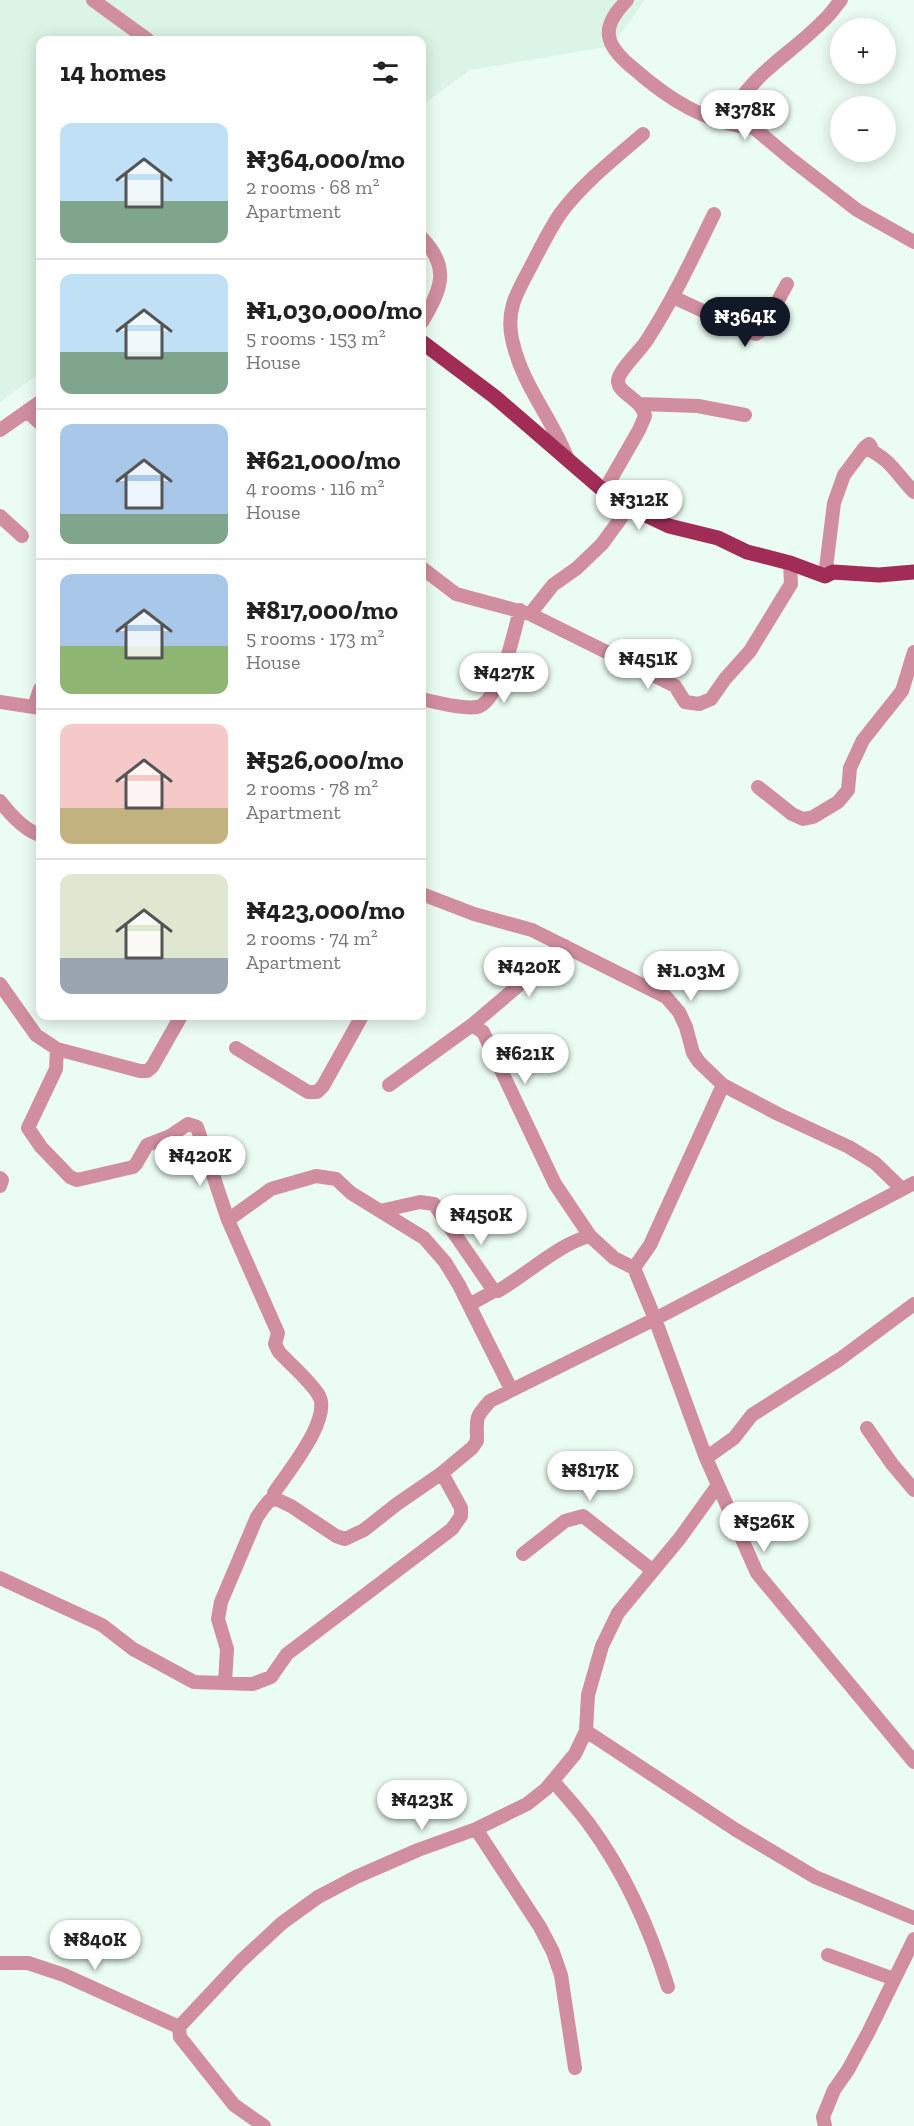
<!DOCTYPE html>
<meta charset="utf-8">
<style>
body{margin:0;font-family:"Zilla Slab",serif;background:#f2f2f2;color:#222;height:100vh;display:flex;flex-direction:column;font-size:22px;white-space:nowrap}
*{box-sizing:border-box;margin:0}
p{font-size:20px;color:#767676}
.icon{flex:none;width:33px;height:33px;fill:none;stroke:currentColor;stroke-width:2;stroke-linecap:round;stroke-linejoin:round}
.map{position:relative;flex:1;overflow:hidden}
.sheet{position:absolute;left:36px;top:36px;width:390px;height:984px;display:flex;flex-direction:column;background:#fff;border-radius:12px;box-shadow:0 3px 15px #0003}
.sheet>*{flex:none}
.controls{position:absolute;left:830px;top:18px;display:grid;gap:12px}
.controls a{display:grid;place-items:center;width:66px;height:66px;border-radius:50%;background:#fff;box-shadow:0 3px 15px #0003;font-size:30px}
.price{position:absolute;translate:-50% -51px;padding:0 14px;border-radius:21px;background:#fff;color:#222;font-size:20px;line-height:39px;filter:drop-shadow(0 2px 3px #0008)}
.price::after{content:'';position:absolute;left:50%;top:36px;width:18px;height:14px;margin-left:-9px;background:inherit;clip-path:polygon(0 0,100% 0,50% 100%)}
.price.active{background:#111827;color:#fff}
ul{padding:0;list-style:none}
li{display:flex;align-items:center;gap:18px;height:150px;padding:0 24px}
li+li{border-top:2px solid #e0e0e0}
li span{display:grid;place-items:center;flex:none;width:168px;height:120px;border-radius:12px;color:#555}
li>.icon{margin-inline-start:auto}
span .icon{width:72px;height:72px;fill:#fffc;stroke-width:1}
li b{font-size:26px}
h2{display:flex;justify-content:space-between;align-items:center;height:72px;padding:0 24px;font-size:26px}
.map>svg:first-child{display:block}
.built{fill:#dbf4e5}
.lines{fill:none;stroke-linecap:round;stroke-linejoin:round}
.minor{stroke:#d08e9e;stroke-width:14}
.major{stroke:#a12d56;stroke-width:15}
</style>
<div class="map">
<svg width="914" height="2126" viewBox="0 0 914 2126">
<rect width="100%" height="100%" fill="#ebfcf2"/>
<path class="built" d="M0,0H645L612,46L470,70L422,105V40H40V373L0,402Z"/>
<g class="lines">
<path class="minor" d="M93,0L148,40
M627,0C618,10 607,22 609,36C611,49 623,60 633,68C668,99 707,124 754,128
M841,0C835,7 830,15 823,21C797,48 764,67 742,97L743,105L754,128L791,159L857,210L914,242
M422,238C451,268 441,290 422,322
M673,297L748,332L756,334L762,330L787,284
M640,404L698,406L745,415
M27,411L40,423
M0,430L40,402
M568,460C552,417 522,386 512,339C506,311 516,294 529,270C539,251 548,232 560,214C583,183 614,159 643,134
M604,491L639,430L645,416C641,398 618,394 618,381C618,371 641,350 647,340C673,300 693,257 714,214
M0,516L22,536
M422,568L456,594L530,614L675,686L685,702L699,704L711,699L725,679L750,651L791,584L790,563
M825,576L834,503L844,475L865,447L869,444L871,447L867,449C891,459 897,475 914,492
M530,614L553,585L577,568L602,544L629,507
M422,699C434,702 465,709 477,707C500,702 514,631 520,610
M0,702L40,708
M34,707L40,689
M758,787L792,814L803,819L813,817L838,802L848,790L850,768L863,740L902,691L914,652
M0,801C10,814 24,830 40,835
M422,894L474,914L532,930L666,997L679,1012L686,1027L693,1053L699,1062L723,1085L778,1114L849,1147L875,1163L902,1189
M0,984L36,1035L57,1049L140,1071H147L152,1067L181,1016
M472,1025L565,946
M236,1048L308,1092H317L323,1086L362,1016
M57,1049L56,1069L28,1128L41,1147L70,1177L77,1180L133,1167L136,1164L147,1145L170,1136L188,1124L197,1127L228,1220L278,1333L275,1344L279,1352C292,1366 308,1379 318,1394C334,1417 287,1473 274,1493L273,1499
M389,1085L472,1025L483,1032L555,1184L590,1236L614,1258L634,1268
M723,1085L650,1245L634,1268L655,1319L706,1458L757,1573L914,1762
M0,1178L2,1180L0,1186
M380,1211L420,1202L434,1204L494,1291H498C526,1275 560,1243 590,1236
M228,1220L271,1189L316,1176L336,1179L351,1193L424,1238L445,1262L459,1285L511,1389
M469,1305L494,1291
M867,1428L892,1464L914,1490
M706,1458L734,1438L752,1415L840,1359L914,1304
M523,1554L565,1521L583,1516L652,1570
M0,1578L102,1625L133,1649L194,1682L253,1684L271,1677L287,1654L452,1529L461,1516V1508L442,1473L472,1448L477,1441C477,1417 474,1419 490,1401L655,1319L914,1183
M225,1683L227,1649L218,1619L221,1602L257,1517L264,1507L269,1501L276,1499L291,1506L336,1536L345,1539L364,1530L397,1504L442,1473
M586,1731L736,1830L815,1877L914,1918
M553,1781C565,1795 578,1809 589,1824C625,1873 650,1929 668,1987
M476,1829L540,1927L553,1952L561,1975L575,2068
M828,1955L894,1979
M0,1963H28L64,1975L179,2027
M264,2126L234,2105L180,2037L179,2027L240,1962L282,1923L318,1897L356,1877L418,1850L476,1829L527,1804L546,1789L575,1754L586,1731L588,1695L602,1646L618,1613L680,1538L718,1485
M825,2126L823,2117L834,2090L848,2070L868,2033L914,1939"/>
<path class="major" d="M422,342L495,397L604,491L629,507L669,526L718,538L747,552L790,563L825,576L833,572L879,575L914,572"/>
</g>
</svg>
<div class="controls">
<a>+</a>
<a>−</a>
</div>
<b class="price" style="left:745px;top:141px">₦378K</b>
<b class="price active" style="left:745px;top:348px">₦364K</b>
<b class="price" style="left:639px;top:531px">₦312K</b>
<b class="price" style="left:648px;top:690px">₦451K</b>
<b class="price" style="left:504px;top:704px">₦427K</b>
<b class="price" style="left:529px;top:998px">₦420K</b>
<b class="price" style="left:691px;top:1002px">₦1.03M</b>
<b class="price" style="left:525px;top:1085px">₦621K</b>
<b class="price" style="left:200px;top:1187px">₦420K</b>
<b class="price" style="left:481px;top:1246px">₦450K</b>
<b class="price" style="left:590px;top:1502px">₦817K</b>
<b class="price" style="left:764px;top:1553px">₦526K</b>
<b class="price" style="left:422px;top:1831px">₦423K</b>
<b class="price" style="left:95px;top:1971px">₦840K</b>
<section class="sheet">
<h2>14 homes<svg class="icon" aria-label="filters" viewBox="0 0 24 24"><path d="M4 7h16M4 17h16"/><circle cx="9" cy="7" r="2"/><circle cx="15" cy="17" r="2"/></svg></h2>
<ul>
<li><span style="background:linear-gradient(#bfe0f5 65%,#7fa58c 0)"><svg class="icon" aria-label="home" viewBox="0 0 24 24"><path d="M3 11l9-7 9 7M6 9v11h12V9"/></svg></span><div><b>₦364,000/mo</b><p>2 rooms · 68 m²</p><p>Apartment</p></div></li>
<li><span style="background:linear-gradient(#bfe0f5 65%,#7fa58c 0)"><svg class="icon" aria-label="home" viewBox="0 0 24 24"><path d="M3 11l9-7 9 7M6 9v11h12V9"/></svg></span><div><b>₦1,030,000/mo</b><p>5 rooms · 153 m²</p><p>House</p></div></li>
<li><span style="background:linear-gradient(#a9c7e8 75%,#7fa58c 0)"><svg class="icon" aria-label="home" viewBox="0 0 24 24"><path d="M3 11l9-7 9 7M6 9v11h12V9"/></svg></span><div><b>₦621,000/mo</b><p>4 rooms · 116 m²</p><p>House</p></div></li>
<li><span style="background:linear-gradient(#a9c7e8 60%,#8fb573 0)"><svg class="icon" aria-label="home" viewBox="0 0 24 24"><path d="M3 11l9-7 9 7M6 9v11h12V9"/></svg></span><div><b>₦817,000/mo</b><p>5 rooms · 173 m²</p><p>House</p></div></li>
<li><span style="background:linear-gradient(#f6c9c9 70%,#c2b280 0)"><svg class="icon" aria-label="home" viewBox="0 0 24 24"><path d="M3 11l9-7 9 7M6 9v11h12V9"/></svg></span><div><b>₦526,000/mo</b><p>2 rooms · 78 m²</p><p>Apartment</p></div></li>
<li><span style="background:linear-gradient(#dfe7d0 70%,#9aa5b1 0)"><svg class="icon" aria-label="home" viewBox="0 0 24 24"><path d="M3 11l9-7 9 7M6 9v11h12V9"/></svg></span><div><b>₦423,000/mo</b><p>2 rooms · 74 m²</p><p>Apartment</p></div></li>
</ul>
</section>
</div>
